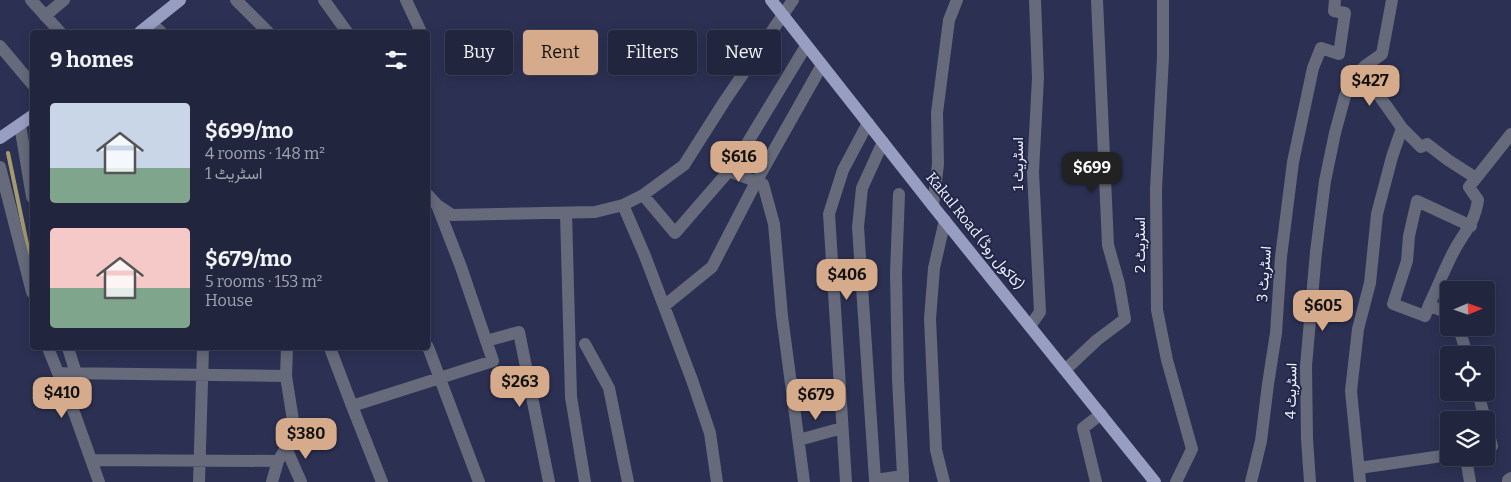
<!DOCTYPE html>
<meta charset="utf-8">
<style>
body{margin:0;font-family:Bitter,Vazirmatn,serif;background:#292d45;color:#f1f3f6;height:100vh;display:flex;flex-direction:column;font-size:19px;white-space:nowrap}
*{box-sizing:border-box;margin:0}
p{font-size:16px;color:#a2a5b0}
.icon{flex:none;width:28px;height:28px;fill:none;stroke:currentColor;stroke-width:2;stroke-linecap:round;stroke-linejoin:round}
.map{position:relative;flex:1;overflow:hidden}
.side{position:absolute;left:30px;top:30px;width:400px;height:320px;display:flex;flex-direction:column;background:#21253e;border-radius:5px;box-shadow:0 2px 12px #0003,0 0 0 1px #3e4258}
.side>*{flex:none}
.banner{position:absolute;left:445px;top:30px;width:475px;height:45px;display:flex;gap:10px}
.needle{width:32px;rotate:88deg}
.tools{position:absolute;left:1440px;top:281px;display:grid;gap:10px}
.tools a{display:grid;place-items:center;width:55px;height:55px;border-radius:5px;background:#21253e;box-shadow:0 2px 12px #0003,0 0 0 1px #3e4258;font-size:25px}
.price{position:absolute;translate:-50% -42px;padding:0 11px;border-radius:10px;background:#d6ab8b;color:#111;font-size:16px;line-height:32px;filter:drop-shadow(0 1px 2px #0008)}
.price::after{content:'';position:absolute;left:50%;top:30px;width:15px;height:11px;margin-left:-8px;background:inherit;clip-path:polygon(0 0,100% 0,50% 100%)}
.price.active{background:#222;color:#fff}
ul{padding:0;list-style:none}
li{display:flex;align-items:center;gap:15px;height:125px;padding:0 20px}
li span{display:grid;place-items:center;flex:none;width:140px;height:100px;border-radius:5px;color:#555}
li>.icon{margin-inline-start:auto}
span .icon{width:60px;height:60px;fill:#fffc;stroke-width:1}
li b{font-size:21px}
h2{display:flex;justify-content:space-between;align-items:center;height:60px;padding:0 20px;font-size:21px}
.pill{padding:0 18px;border-radius:5px;background:#21253e;box-shadow:0 2px 12px #0003,0 0 0 1px #3e4258;font-size:18px;line-height:45px}
.pill.active{background:#d6ab8b;color:#111}
.map>svg:first-child{display:block}
.lines{fill:none;stroke-linecap:round;stroke-linejoin:round}
.stream{stroke:#a49a6f;stroke-width:4}
.minor{stroke:#666a7b;stroke-width:12}
.major{stroke:#989ec2;stroke-width:12}
.labels{text-anchor:middle;dominant-baseline:central;stroke-width:4;stroke-linejoin:round;paint-order:stroke}
.street-label{font-size:15px;fill:#f1f3fc;stroke:#222648}
</style>
<div class="map">
<svg width="1511" height="482" viewBox="0 0 1511 482">
<rect width="100%" height="100%" fill="#2c3153"/>
<g class="lines">
<path class="stream" d="M8,153L32,268"/>
<path class="minor" d="M31,0L60,32
M236,0L268,32
M324,0L347,32
M406,0L421,32
M1163,0V57L1156,189L1157,310L1167,360L1192,449L1176,482
M45,16L64,0
M151,23L161,32
M0,46L32,84
M1361,70L1402,128
M20,125L32,197
M883,142L862,188L858,227L875,480L903,476V482
M0,167L32,292
M728,171L763,184L774,224L782,316L804,482
M899,194L896,273L898,379L903,476
M428,195L437,205L452,215L595,212L623,205L643,195L684,165L724,102L793,0
M643,195L675,233L734,165L806,46
M623,205L645,256L692,380L710,433L717,482
M933,206L938,164L937,113L949,20L957,0
M566,213L571,397L585,482
M1429,305L1425,316L1393,304L1407,261L1409,236L1417,201L1471,226
M664,306L712,267L756,182L822,65
M1449,314L1429,305C1438,287 1445,267 1455,249C1465,231 1475,222 1478,200L1469,187L1511,134
M1030,326L1040,312L1033,172L1038,78L1035,0
M1459,328L1467,355
M486,341L519,332L549,482
M585,344L609,388L628,482
M428,347L479,482
M48,348L75,415L99,482
M68,348L76,373
M330,348L352,406L382,482
M1065,370L1097,340L1125,319L1119,284L1108,245L1097,0
M58,373L286,376
M1478,392L1485,420
M352,406L493,361L461,267L437,205
M1486,424L1492,446L1486,447
M799,440L842,428
M286,448L301,482
M1466,458L1470,482
M92,460L278,461
M1359,468L1449,455
M199,482L203,348
M272,482L278,461L295,433L286,376L287,348
M846,482L829,214L843,170L868,123
M944,482L936,450L930,319L934,268L945,220
M1096,482L1083,428L1101,414
M1251,482L1261,441L1268,384L1276,333L1281,257L1293,162L1313,68L1321,48L1339,54L1345,13L1334,11L1335,0
M1310,482L1307,439L1306,366L1316,252L1325,181L1335,133L1345,96L1354,77L1365,66L1382,54L1392,0
M1360,482L1351,391L1358,329L1370,283L1377,214L1392,157L1402,128L1421,147L1427,144L1448,160L1476,178
M1508,482V480L1511,478"/>
<path class="major" d="M771,0L933,206L1155,482
M140,32L180,0
M0,138L32,116"/>
</g>
<g class="labels">
<g class="street-label">
<text transform="translate(1018 164) rotate(-90)">اسٹریٹ 1</text>
<text transform="translate(975 231) rotate(51)">Kakul Road (کاکول روڈ)</text>
<text transform="translate(1140 245) rotate(-90)">اسٹریٹ 2</text>
<text transform="translate(1264 274) rotate(-86)">اسٹریٹ 3</text>
<text transform="translate(1291 391) rotate(-89)">اسٹریٹ 4</text>
</g>
</g>
</svg>
<div class="tools">
<a><svg class="needle" viewBox="-14 -14 28 28"><path d="M0-13l5 13h-10z" fill="#e53935"/><path d="M0 13l5-13h-10z" fill="#a2a5b0"/></svg></a>
<a><svg class="icon" aria-label="locate" viewBox="0 0 24 24"><circle cx="12" cy="12" r="6"/><path d="M12 2v4M12 18v4M2 12h4M18 12h4"/></svg></a>
<a><svg class="icon" aria-label="layers" viewBox="0 0 24 24"><path d="M12 4l9 5-9 5-9-5zM3 14l9 5 9-5"/></svg></a>
</div>
<b class="price" style="left:1370px;top:107px">$427</b>
<b class="price" style="left:739px;top:183px">$616</b>
<b class="price active" style="left:1092px;top:194px">$699</b>
<b class="price" style="left:847px;top:301px">$406</b>
<b class="price" style="left:1323px;top:332px">$605</b>
<b class="price" style="left:520px;top:408px">$263</b>
<b class="price" style="left:62px;top:419px">$410</b>
<b class="price" style="left:816px;top:421px">$679</b>
<b class="price" style="left:306px;top:460px">$380</b>
<div class="banner">
<a class="pill">Buy</a>
<a class="pill active">Rent</a>
<a class="pill">Filters</a>
<a class="pill">New</a>
</div>
<section class="side">
<h2>9 homes<svg class="icon" aria-label="filters" viewBox="0 0 24 24"><path d="M4 7h16M4 17h16"/><circle cx="9" cy="7" r="2"/><circle cx="15" cy="17" r="2"/></svg></h2>
<ul>
<li><span style="background:linear-gradient(#c9d6e8 65%,#7fa58c 0)"><svg class="icon" aria-label="home" viewBox="0 0 24 24"><path d="M3 11l9-7 9 7M6 9v11h12V9"/></svg></span><div><b>$699/mo</b><p>4 rooms · 148 m²</p><p>اسٹریٹ 1</p></div></li>
<li><span style="background:linear-gradient(#f6c9c9 60%,#7fa58c 0)"><svg class="icon" aria-label="home" viewBox="0 0 24 24"><path d="M3 11l9-7 9 7M6 9v11h12V9"/></svg></span><div><b>$679/mo</b><p>5 rooms · 153 m²</p><p>House</p></div></li>
</ul>
</section>
</div>
